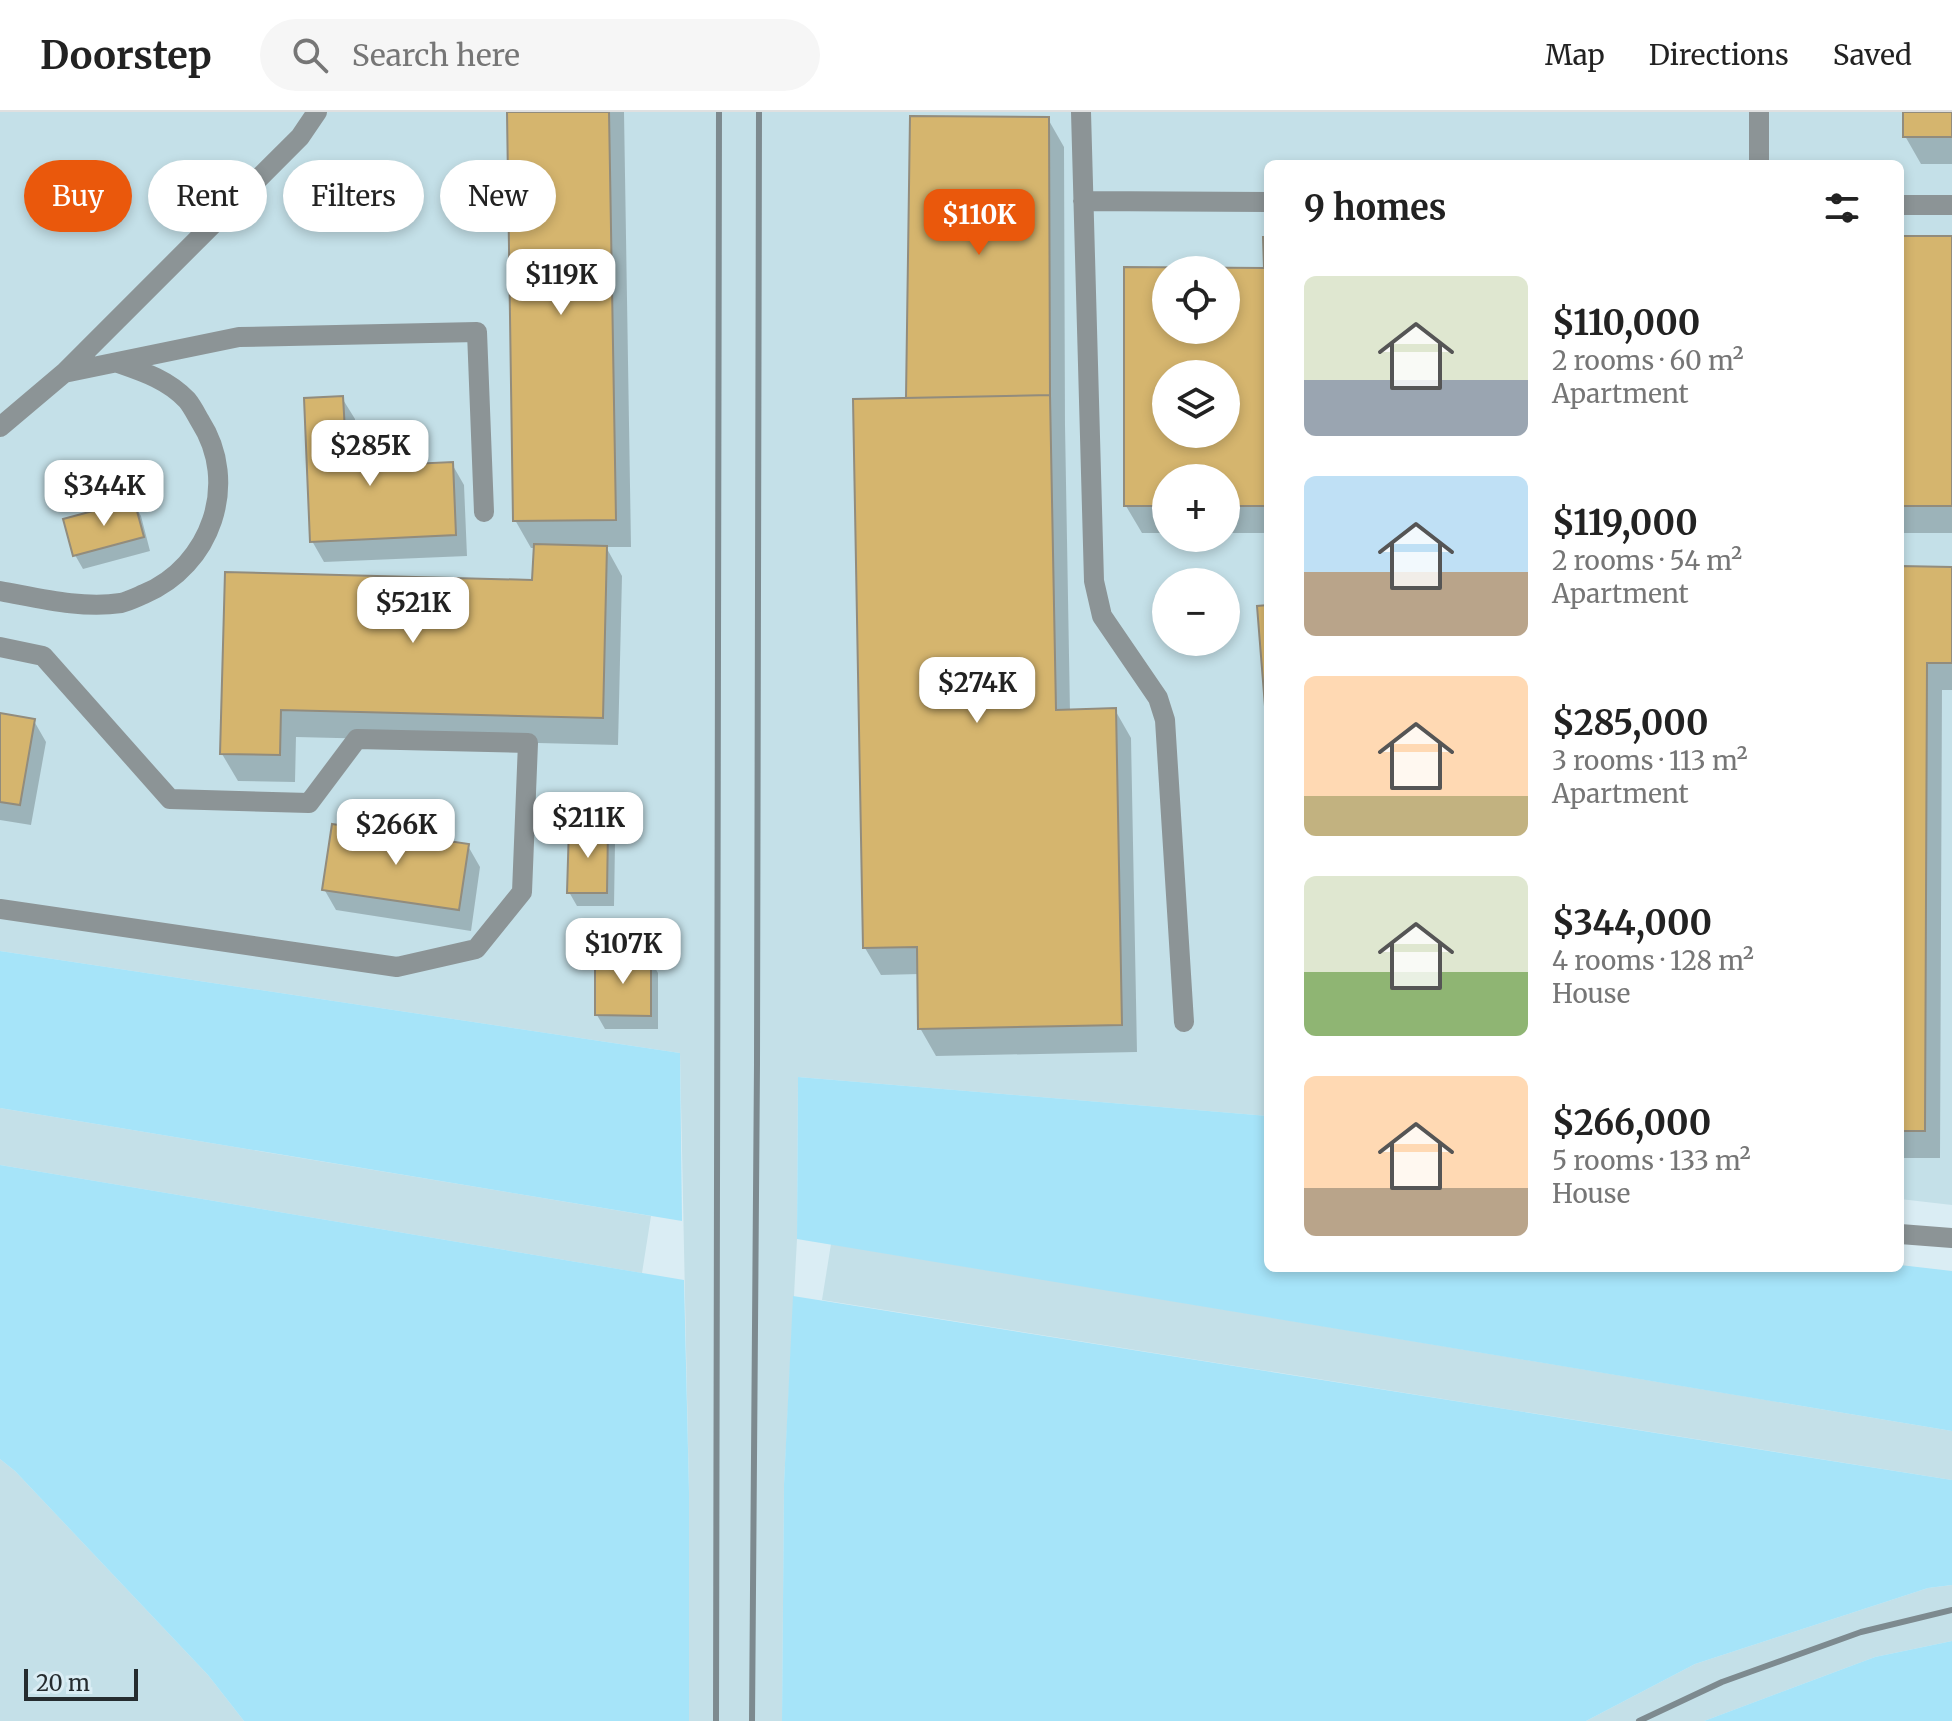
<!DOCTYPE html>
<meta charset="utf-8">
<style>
body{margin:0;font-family:Merriweather,serif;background:#f6f6f6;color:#222;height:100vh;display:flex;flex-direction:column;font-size:30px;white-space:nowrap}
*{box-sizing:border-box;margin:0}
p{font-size:26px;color:#767676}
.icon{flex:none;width:44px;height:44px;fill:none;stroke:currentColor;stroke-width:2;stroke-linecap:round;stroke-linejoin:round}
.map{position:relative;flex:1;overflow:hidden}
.panel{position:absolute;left:1264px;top:48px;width:640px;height:1112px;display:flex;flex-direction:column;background:#fff;border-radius:12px;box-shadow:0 4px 12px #0003}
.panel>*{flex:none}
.banner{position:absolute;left:24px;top:48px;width:760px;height:72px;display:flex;gap:16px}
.buttons{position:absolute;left:1152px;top:144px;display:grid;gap:16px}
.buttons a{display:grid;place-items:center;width:88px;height:88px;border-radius:50%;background:#fff;box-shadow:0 4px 12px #0003;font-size:40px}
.scale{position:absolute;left:24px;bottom:20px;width:114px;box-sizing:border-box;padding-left:8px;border:4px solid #252c2f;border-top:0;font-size:22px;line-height:28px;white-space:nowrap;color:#252c2f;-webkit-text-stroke:6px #daedf4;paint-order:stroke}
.price{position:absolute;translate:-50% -68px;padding:0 18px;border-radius:16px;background:#fff;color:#222;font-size:26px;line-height:52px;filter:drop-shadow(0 2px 4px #0008)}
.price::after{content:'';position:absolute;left:50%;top:48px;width:24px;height:18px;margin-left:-12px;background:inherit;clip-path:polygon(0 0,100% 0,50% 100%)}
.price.current{background:#ea580c;color:#fff}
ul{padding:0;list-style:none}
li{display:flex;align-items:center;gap:24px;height:200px;padding:0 40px}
li span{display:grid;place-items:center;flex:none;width:224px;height:160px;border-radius:12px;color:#555}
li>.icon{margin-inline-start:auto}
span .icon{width:96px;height:96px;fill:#fffc;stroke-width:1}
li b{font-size:34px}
h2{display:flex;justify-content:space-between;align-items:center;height:96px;padding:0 40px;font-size:34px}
.pill{padding:0 28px;border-radius:36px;background:#fff;box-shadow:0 4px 12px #0003;font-size:28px;line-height:72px}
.pill.current{background:#ea580c;color:#fff}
header{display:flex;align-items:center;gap:48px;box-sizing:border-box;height:112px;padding:0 40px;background:#fff;border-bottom:2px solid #e0e0e0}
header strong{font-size:38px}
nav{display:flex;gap:44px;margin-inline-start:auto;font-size:28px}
.search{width:560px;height:72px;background:#f6f6f6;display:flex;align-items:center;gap:20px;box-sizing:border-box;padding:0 28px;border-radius:44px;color:#767676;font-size:30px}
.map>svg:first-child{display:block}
.built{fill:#c4e0e8;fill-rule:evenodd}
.green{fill:#a6e4f9}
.shadow{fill:#0003;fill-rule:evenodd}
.building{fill:#d5b56e;stroke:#928c7d;stroke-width:2;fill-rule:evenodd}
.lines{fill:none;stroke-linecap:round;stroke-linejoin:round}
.service{stroke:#8c9496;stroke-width:20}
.minor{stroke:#8c9496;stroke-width:20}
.rail{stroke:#7d8a8f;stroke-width:6}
</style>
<header>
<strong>Doorstep</strong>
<div class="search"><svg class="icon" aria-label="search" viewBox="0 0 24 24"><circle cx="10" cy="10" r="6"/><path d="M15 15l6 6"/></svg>Search here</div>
<nav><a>Map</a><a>Directions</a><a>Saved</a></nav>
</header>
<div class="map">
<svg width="1952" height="1609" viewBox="0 0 1952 1609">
<rect width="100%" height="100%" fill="#daedf4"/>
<path class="built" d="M0,0H1952V1093L1900,1087V52H1268V1004L798,965L797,1127L784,1372L782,1609H689V1380L680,941L0,839ZM1166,158H1226V218H1166ZM1166,262H1226V322H1166ZM1166,366H1226V426H1166ZM1166,470H1226V530H1166Z
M0,996L651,1104L642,1161L0,1053Z
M831,1132L1952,1319V1368L822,1188Z
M0,1347L15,1359L208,1563L244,1609H0Z
M1952,1473V1529L1875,1545L1704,1609H1586L1695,1552L1928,1476Z"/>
<path class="green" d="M0,839L680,941L682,1109L0,996Z
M798,965L1268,1004V1156H1900V1153L1952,1159V1319L797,1127Z
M0,1053L684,1168L689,1380V1609H244L208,1563L15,1359L0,1347Z
M793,1184L1952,1368V1473L1928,1476L1695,1552L1586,1609H782L784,1372Z
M1952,1529V1609H1704L1875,1545Z"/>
<path class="shadow" d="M509,0H624L631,435H606L622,464L618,633L296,625L295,670L238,669L222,642L227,462L534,470L535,436H531L515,408Z
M1905,0H1952V52H1921L1905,24Z
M1048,7L1064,35L1065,313L1070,600L1115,598L1131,626L1137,940L936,944L920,916L919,862L881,863L865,836L908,288Z
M1900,126H1952V421H1900Z
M1268,127V421H1226V366H1166V421H1142L1126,394V157L1266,158ZM1166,158H1226V218H1166ZM1166,262H1226V322H1166Z
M342,286L355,307L357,356L452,352L464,373L467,444L324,450L312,429Z
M133,390L141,404L150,439L83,457L75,443Z
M1900,456L1952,457V578H1942L1940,1046H1900Z
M0,603L34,609L46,630L31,713L0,708Z
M607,717L615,731L614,794H577L569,780Z
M468,734L480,755L471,819L336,798L324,777Z
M650,847L658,861V917H605L597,903Z"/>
<path class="building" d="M507,0H609L616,408L513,409Z
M1903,0H1952V25H1903Z
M910,4L1049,5L1050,283L906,286Z
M1900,124H1952V394H1900Z
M1263,125H1268V394H1226V366H1166V394H1124V155L1264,156ZM1166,158H1226V218H1166ZM1166,262H1226V322H1166Z
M1050,283L1056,598L1116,596L1122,913L918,917L917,835L863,836L853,287Z
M343,284L347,355L453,350L456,423L310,430L304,286Z
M134,388L144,425L73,444L63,407Z
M534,432L607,434L603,606L281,598L280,643L220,642L225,460L532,468Z
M1900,454L1952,455V551H1927L1925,1019H1900Z
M1268,493V632L1257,494Z
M0,601L35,607L20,693L0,690Z
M332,712L469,732L459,798L322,778Z
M569,714L608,715L607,781H567Z
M651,845V904L595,903V846Z"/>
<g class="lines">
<path class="service" d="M1081,0L1094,469L1102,504L1158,586L1165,608L1184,910
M1759,52V0
M1083,89L1268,90
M1900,93H1952
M64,261L239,225L477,220L484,400
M0,315L64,261L300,25L317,0
M0,479C39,486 81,497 121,491C129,489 137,485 144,482C211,454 240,371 200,309C196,302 192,294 187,288C168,268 144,260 118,251
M0,535L43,544L170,687L309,691L357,627L528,631L522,780L476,837L397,855L0,797"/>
<path class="minor" d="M1900,1122L1952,1126"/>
<path class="rail" d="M716,1609L719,0
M752,1609L757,952L759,0
M1639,1609L1722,1570L1861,1520L1952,1498"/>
</g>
</svg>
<div class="buttons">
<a><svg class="icon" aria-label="locate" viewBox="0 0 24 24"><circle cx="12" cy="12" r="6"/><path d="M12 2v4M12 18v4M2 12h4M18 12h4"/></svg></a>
<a><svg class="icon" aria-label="layers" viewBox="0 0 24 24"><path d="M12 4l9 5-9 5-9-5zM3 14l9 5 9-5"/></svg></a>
<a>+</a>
<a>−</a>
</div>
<div class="scale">20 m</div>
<b class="price current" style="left:979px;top:145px">$110K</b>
<b class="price" style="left:561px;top:205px">$119K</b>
<b class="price" style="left:370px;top:376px">$285K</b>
<b class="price" style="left:104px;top:416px">$344K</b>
<b class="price" style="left:413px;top:533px">$521K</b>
<b class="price" style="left:977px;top:613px">$274K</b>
<b class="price" style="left:588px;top:748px">$211K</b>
<b class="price" style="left:396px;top:755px">$266K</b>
<b class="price" style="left:623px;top:874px">$107K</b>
<div class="banner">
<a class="pill current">Buy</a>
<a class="pill">Rent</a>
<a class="pill">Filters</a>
<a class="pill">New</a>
</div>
<section class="panel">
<h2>9 homes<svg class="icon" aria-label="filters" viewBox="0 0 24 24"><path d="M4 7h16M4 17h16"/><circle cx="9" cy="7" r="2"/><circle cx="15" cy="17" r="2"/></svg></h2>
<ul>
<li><span style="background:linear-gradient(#dfe7d0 65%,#9aa5b1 0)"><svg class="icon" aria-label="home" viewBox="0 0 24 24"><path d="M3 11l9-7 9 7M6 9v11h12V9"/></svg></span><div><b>$110,000</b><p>2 rooms · 60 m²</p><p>Apartment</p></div></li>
<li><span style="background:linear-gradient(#bfe0f5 60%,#b9a48a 0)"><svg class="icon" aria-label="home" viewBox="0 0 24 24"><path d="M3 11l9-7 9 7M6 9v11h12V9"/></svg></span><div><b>$119,000</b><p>2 rooms · 54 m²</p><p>Apartment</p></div></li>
<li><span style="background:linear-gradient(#ffd9b3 75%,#c2b280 0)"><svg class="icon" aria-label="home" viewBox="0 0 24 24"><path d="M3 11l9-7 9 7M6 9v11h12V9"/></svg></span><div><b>$285,000</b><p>3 rooms · 113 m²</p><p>Apartment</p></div></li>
<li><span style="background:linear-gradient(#dfe7d0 60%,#8fb573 0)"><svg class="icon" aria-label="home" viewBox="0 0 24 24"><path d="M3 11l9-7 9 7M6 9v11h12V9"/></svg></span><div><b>$344,000</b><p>4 rooms · 128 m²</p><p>House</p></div></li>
<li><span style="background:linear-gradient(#ffd9b3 70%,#b9a48a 0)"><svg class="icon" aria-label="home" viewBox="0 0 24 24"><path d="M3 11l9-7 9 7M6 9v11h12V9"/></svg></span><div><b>$266,000</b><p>5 rooms · 133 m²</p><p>House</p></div></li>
</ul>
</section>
</div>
